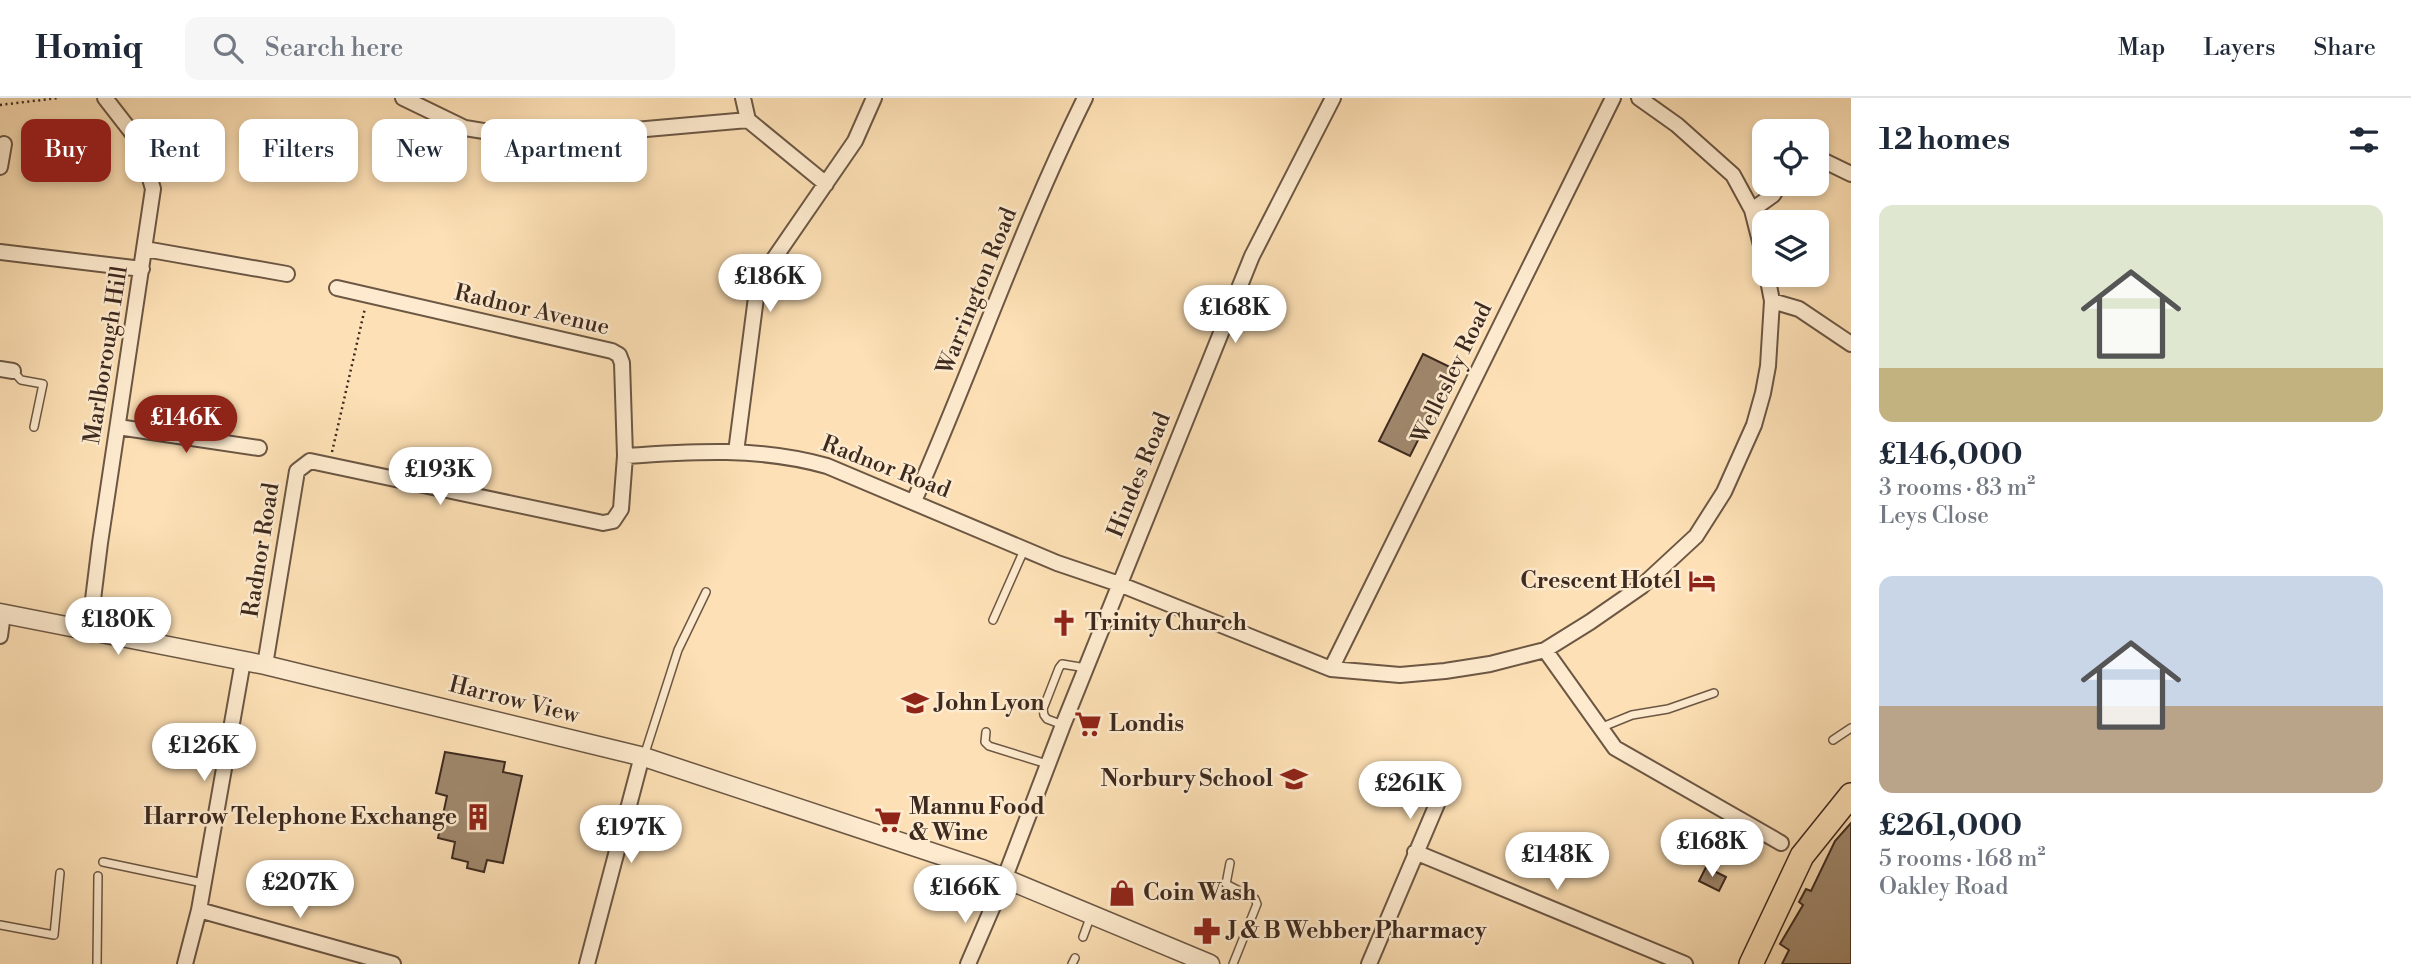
<!DOCTYPE html>
<meta charset="utf-8">
<style>
body{margin:0;font-family:"Libre Bodoni",serif;background:#f6f6f7;color:#1f2937;height:100vh;display:flex;flex-direction:column;font-size:26px;white-space:nowrap}
*{box-sizing:border-box;margin:0}
p{font-size:23px;color:#747a83}
.icon{flex:none;width:38px;height:38px;fill:none;stroke:currentColor;stroke-width:2;stroke-linecap:round;stroke-linejoin:round}
.map{position:relative;flex:1;overflow:hidden}
.panel{display:flex;flex-direction:column;background:#fff;width:560px}
.panel>*{flex:none}
.top-card{position:absolute;left:21px;top:21px;width:665px;height:63px;display:flex;gap:14px}
.buttons{position:absolute;left:1752px;top:21px;display:grid;gap:14px}
.buttons a{display:grid;place-items:center;width:77px;height:77px;border-radius:14px;background:#fff;box-shadow:0 4px 10px #0003;font-size:35px}
.price{position:absolute;translate:-50% -60px;padding:0 16px;border-radius:24px;background:#fff;color:#222;font-size:23px;line-height:46px;filter:drop-shadow(0 2px 4px #0008)}
.price::after{content:'';position:absolute;left:50%;top:42px;width:21px;height:16px;margin-left:-10px;background:inherit;clip-path:polygon(0 0,100% 0,50% 100%)}
.price.on{background:#8f2418;color:#fff}
ul{padding:0;list-style:none}
li{display:grid;align-content:center;gap:14px;height:371px;padding:0 28px}
li span{display:grid;place-items:center;height:217px;border-radius:14px;color:#555}
li>.icon{margin-inline-start:auto}
span .icon{width:126px;height:126px;fill:#fffc;stroke-width:1}
li b{font-size:30px}
h2{display:flex;justify-content:space-between;align-items:center;height:84px;padding:0 28px;font-size:30px}
.tag{padding:0 24px;border-radius:14px;background:#fff;box-shadow:0 4px 10px #0003;font-size:24px;line-height:63px}
.tag.on{background:#8f2418;color:#fff}
header{display:flex;align-items:center;gap:42px;box-sizing:border-box;height:98px;padding:0 35px;background:#fff;border-bottom:2px solid #e0e1e3}
header strong{font-size:33px}
nav{display:flex;gap:38px;margin-inline-start:auto;font-size:24px}
.search{width:490px;height:63px;background:#f6f6f7;display:flex;align-items:center;gap:18px;box-sizing:border-box;padding:0 24px;border-radius:14px;color:#747a83;font-size:26px}
main{display:flex;flex:1;min-height:0}
.map>svg:first-child{display:block}
.building{fill:#a0886d;stroke:#3c291f;stroke-width:2}
.lines{fill:none;stroke-linecap:round;stroke-linejoin:round}
.service-casing{stroke:#6c5744;stroke-width:10}
.minor-casing{stroke:#6c5744;stroke-width:18}
.tertiary-casing{stroke:#6c5744;stroke-width:21}
.primary-casing{stroke:#3c291f;stroke-width:26}
.path{stroke:#3c291f;stroke-width:2.5;stroke-dasharray:2 3.5;stroke-linecap:butt}
.service{stroke:#feebcf;stroke-width:7}
.minor{stroke:#feebcf;stroke-width:14}
.tertiary{stroke:#feebcf;stroke-width:18}
.primary{stroke:#fde0b5;stroke-width:23}
.labels{text-anchor:middle;dominant-baseline:central;stroke-width:5;stroke-linejoin:round;paint-order:stroke}
.street-label{font-size:23px;fill:#3c291f;stroke:#feebcf}
.poi-label{font-size:23px;font-weight:bold;fill:#3c291f;stroke:#feebcf;text-anchor:start}
</style>
<header>
<strong>Homiq</strong>
<div class="search"><svg class="icon" aria-label="search" viewBox="0 0 24 24"><circle cx="10" cy="10" r="6"/><path d="M15 15l6 6"/></svg>Search here</div>
<nav><a>Map</a><a>Layers</a><a>Share</a></nav>
</header>
<main>
<div class="map">
<svg width="1851" height="866" viewBox="0 0 1851 866">
<rect width="100%" height="100%" fill="#fde0b5"/>
<filter id="stains"><feTurbulence type="fractalNoise" baseFrequency=".00286" numOctaves="4"/><feColorMatrix values="0 0 0 0 .2 0 0 0 0 .09 0 0 0 0 .02 0 0 0 .5 -.17"/></filter>
<radialGradient id="worn" r=".72"><stop offset=".6" stop-color="#630" stop-opacity="0"/><stop offset="1" stop-color="#630" stop-opacity=".3"/></radialGradient>
<path class="building" d="M1423,256L1454,271L1410,358L1379,343Z
M445,654L505,664L503,674L522,678L503,765L487,762L484,774L467,770L468,764L452,760L455,744L438,740L447,698L436,695Z
M1851,725V866H1782L1789,852L1780,846L1803,807L1799,804L1806,791L1811,793L1835,743Z
M1706,769L1726,779L1719,793L1699,783Z"/>
<g class="lines">
<defs>
<path id="service" d="M13,273L21,282L43,286L34,329
M993,522L1024,452
M1063,627L1047,621L1044,617L1043,611L1059,570L1062,566L1086,570
M1600,630L1632,617L1668,611L1714,595
M986,634L985,644L989,648L1047,666
M1833,642L1851,630
M644,658L678,552L706,494
M103,764L203,785
M1230,765L1226,786L1255,801L1257,806L1233,866
M0,827L54,837L60,775
M1083,839L1091,817
M97,866L98,778
M1072,866L1075,860"/>
<path id="minor" d="M403,0L465,30L533,41L748,22L826,86
M743,0L748,22
M1639,0L1677,27L1733,77L1752,112L1764,159
M1816,59L1851,76
M0,69L4,46
M1752,112L1773,97L1780,86
M145,151L287,176
M0,154L142,171
M337,190L612,253L619,257L622,265L625,358
M1772,203L1799,211L1851,246
M0,271L13,273
M118,329L259,350
M736,354L758,184L855,43L874,0
M914,403C973,270 1020,131 1085,0
M89,534L100,445L153,91L140,45L105,0
M0,538L3,516
M1545,552L1615,650L1781,745
M265,567L297,373L310,363L603,425L613,423L621,411L625,358C695,353 759,349 827,368L1057,465L1119,486L1331,571L1400,577L1445,573L1490,566L1545,552L1590,524L1642,488L1696,438L1724,394L1754,327L1763,295L1768,268L1772,203L1767,177
M1331,571L1613,0
M1415,754L1685,866
M1005,779L1063,627L1252,158L1333,0
M199,812L393,866
M185,866L199,812L243,563
M587,866L642,658
M968,866L1000,792
M1369,866L1437,706"/>
<path id="tertiary" d="M0,515L265,567L644,659L982,771L1210,866"/>
<path id="primary" d="M1751,866L1802,758L1851,697"/>
</defs>
<use href="#service" class="service-casing"/>
<use href="#minor" class="minor-casing"/>
<use href="#tertiary" class="tertiary-casing"/>
<use href="#primary" class="primary-casing"/>
<path class="path" d="M0,7L58,0
M332,354L365,210"/>
<use href="#service" class="service"/>
<use href="#minor" class="minor"/>
<use href="#tertiary" class="tertiary"/>
<use href="#primary" class="primary"/>
</g>
<defs>
<symbol id="hotel-bare" viewBox="-9 -9 18 18"><path d="M-6-4.5h1.5V1H6V5H4.5V3h-9V5H-6ZM-4 0a1.8 1.8 0 1 1 3.6 0ZM.5 0V-2.5h3Q6-2.5 6 0Z" fill="#8f2418" stroke="#feebcf" stroke-width="2.5" paint-order="stroke"/></symbol>
<symbol id="church-bare" viewBox="-9 -9 18 18"><path d="M-1.2-6h2.4v3.5h3.3v2.4h-3.3V6h-2.4V-.1h-3.3v-2.4h3.3Z" fill="#8f2418" stroke="#feebcf" stroke-width="2.5" paint-order="stroke"/></symbol>
<symbol id="school-bare" viewBox="-9 -9 18 18"><path d="M0-5L7-2L0 1L-7-2ZM-4 1L0 2.5L4 1V4Q0 6-4 4Z" fill="#8f2418" stroke="#feebcf" stroke-width="2.5" paint-order="stroke"/></symbol>
<symbol id="supermarket-bare" viewBox="-9 -9 18 18"><path d="M-6-5.5h2.5l.6 2H6L4.5 2H-2.5L-4.4-4H-6ZM-1.5 3.2a1.3 1.3 0 1 0 .1 0ZM3 3.2a1.3 1.3 0 1 0 .1 0Z" fill="#8f2418" stroke="#feebcf" stroke-width="2.5" paint-order="stroke"/></symbol>
<symbol id="building-bare" viewBox="-9 -9 18 18"><path d="M-4-6H4V6H1V3H-1V6H-4ZM-2.5-4.3h1.7v1.8h-1.7ZM.8-4.3h1.7v1.8H.8ZM-2.5-1h1.7V.8h-1.7ZM.8-1h1.7V.8H.8Z" fill="#8f2418" stroke="#feebcf" stroke-width="2.5" paint-order="stroke"/></symbol>
<symbol id="shop-bare" viewBox="-9 -9 18 18"><path d="M-5-2.5h2.3a2.7 3.5 0 0 1 5.4 0H5L5.5 6h-11ZM-1.5-2.5h3a1.5 2.3 0 0 0-3 0Z" fill="#8f2418" stroke="#feebcf" stroke-width="2.5" paint-order="stroke"/></symbol>
<symbol id="pharmacy-bare" viewBox="-9 -9 18 18"><path d="M-2-6h4v4h4v4h-4v4h-4v-4h-4v-4h4Z" fill="#8f2418" stroke="#feebcf" stroke-width="2.5" paint-order="stroke"/></symbol>
</defs>
<g fill-rule="evenodd">
<use href="#hotel-bare" x="1683" y="464" width="38" height="38"/>
<use href="#church-bare" x="1045" y="506" width="38" height="38"/>
<use href="#school-bare" x="896" y="586" width="38" height="38"/>
<use href="#supermarket-bare" x="1069" y="607" width="38" height="38"/>
<use href="#school-bare" x="1275" y="662" width="38" height="38"/>
<use href="#building-bare" x="459" y="700" width="38" height="38"/>
<use href="#supermarket-bare" x="869" y="703" width="38" height="38"/>
<use href="#shop-bare" x="1103" y="776" width="38" height="38"/>
<use href="#pharmacy-bare" x="1188" y="814" width="38" height="38"/>
</g>
<g class="labels">
<g class="street-label">
<text transform="translate(977 193) rotate(-68)">Warrington Road</text>
<text transform="translate(532 212) rotate(13)">Radnor Avenue</text>
<text transform="translate(106 257) rotate(-81)">Marlborough Hill</text>
<text transform="translate(1452 275) rotate(-64)">Wellesley Road</text>
<text transform="translate(886 369) rotate(21)">Radnor Road</text>
<text transform="translate(1139 377) rotate(-68)">Hindes Road</text>
<text transform="translate(261 452) rotate(-81)">Radnor Road</text>
<text transform="translate(514 602) rotate(14)">Harrow View</text>
</g>
<g class="poi-label">
<text x="1681" y="483" text-anchor="end">Crescent Hotel</text>
<text x="1085" y="525">Trinity Church</text>
<text x="936" y="605">John Lyon</text>
<text x="1109" y="626">Londis</text>
<text x="1273" y="681" text-anchor="end">Norbury School</text>
<text x="909" y="709">Mannu Food<tspan x="909" dy="26">&amp; Wine</tspan></text>
<text x="457" y="719" text-anchor="end">Harrow Telephone Exchange</text>
<text x="1143" y="795">Coin Wash</text>
<text x="1228" y="833">J &amp; B Webber Pharmacy</text>
</g>
</g>
<rect width="100%" height="100%" filter="url(#stains)"/>
<rect width="100%" height="100%" fill="url(#worn)"/>
</svg>
<div class="buttons">
<a><svg class="icon" aria-label="locate" viewBox="0 0 24 24"><circle cx="12" cy="12" r="6"/><path d="M12 2v4M12 18v4M2 12h4M18 12h4"/></svg></a>
<a><svg class="icon" aria-label="layers" viewBox="0 0 24 24"><path d="M12 4l9 5-9 5-9-5zM3 14l9 5 9-5"/></svg></a>
</div>
<b class="price" style="left:770px;top:216px">£186K</b>
<b class="price" style="left:1235px;top:247px">£168K</b>
<b class="price on" style="left:186px;top:357px">£146K</b>
<b class="price" style="left:440px;top:409px">£193K</b>
<b class="price" style="left:118px;top:559px">£180K</b>
<b class="price" style="left:204px;top:685px">£126K</b>
<b class="price" style="left:1410px;top:723px">£261K</b>
<b class="price" style="left:631px;top:767px">£197K</b>
<b class="price" style="left:1712px;top:781px">£168K</b>
<b class="price" style="left:1557px;top:794px">£148K</b>
<b class="price" style="left:300px;top:822px">£207K</b>
<b class="price" style="left:965px;top:827px">£166K</b>
<div class="top-card">
<a class="tag on">Buy</a>
<a class="tag">Rent</a>
<a class="tag">Filters</a>
<a class="tag">New</a>
<a class="tag">Apartment</a>
</div>
</div>
<section class="panel">
<h2>12 homes<svg class="icon" aria-label="filters" viewBox="0 0 24 24"><path d="M4 7h16M4 17h16"/><circle cx="9" cy="7" r="2"/><circle cx="15" cy="17" r="2"/></svg></h2>
<ul>
<li><span style="background:linear-gradient(#dfe7d0 75%,#c2b280 0)"><svg class="icon" aria-label="home" viewBox="0 0 24 24"><path d="M3 11l9-7 9 7M6 9v11h12V9"/></svg></span><div><b>£146,000</b><p>3 rooms · 83 m²</p><p>Leys Close</p></div></li>
<li><span style="background:linear-gradient(#c9d6e8 60%,#b9a48a 0)"><svg class="icon" aria-label="home" viewBox="0 0 24 24"><path d="M3 11l9-7 9 7M6 9v11h12V9"/></svg></span><div><b>£261,000</b><p>5 rooms · 168 m²</p><p>Oakley Road</p></div></li>
</ul>
</section>
</main>
